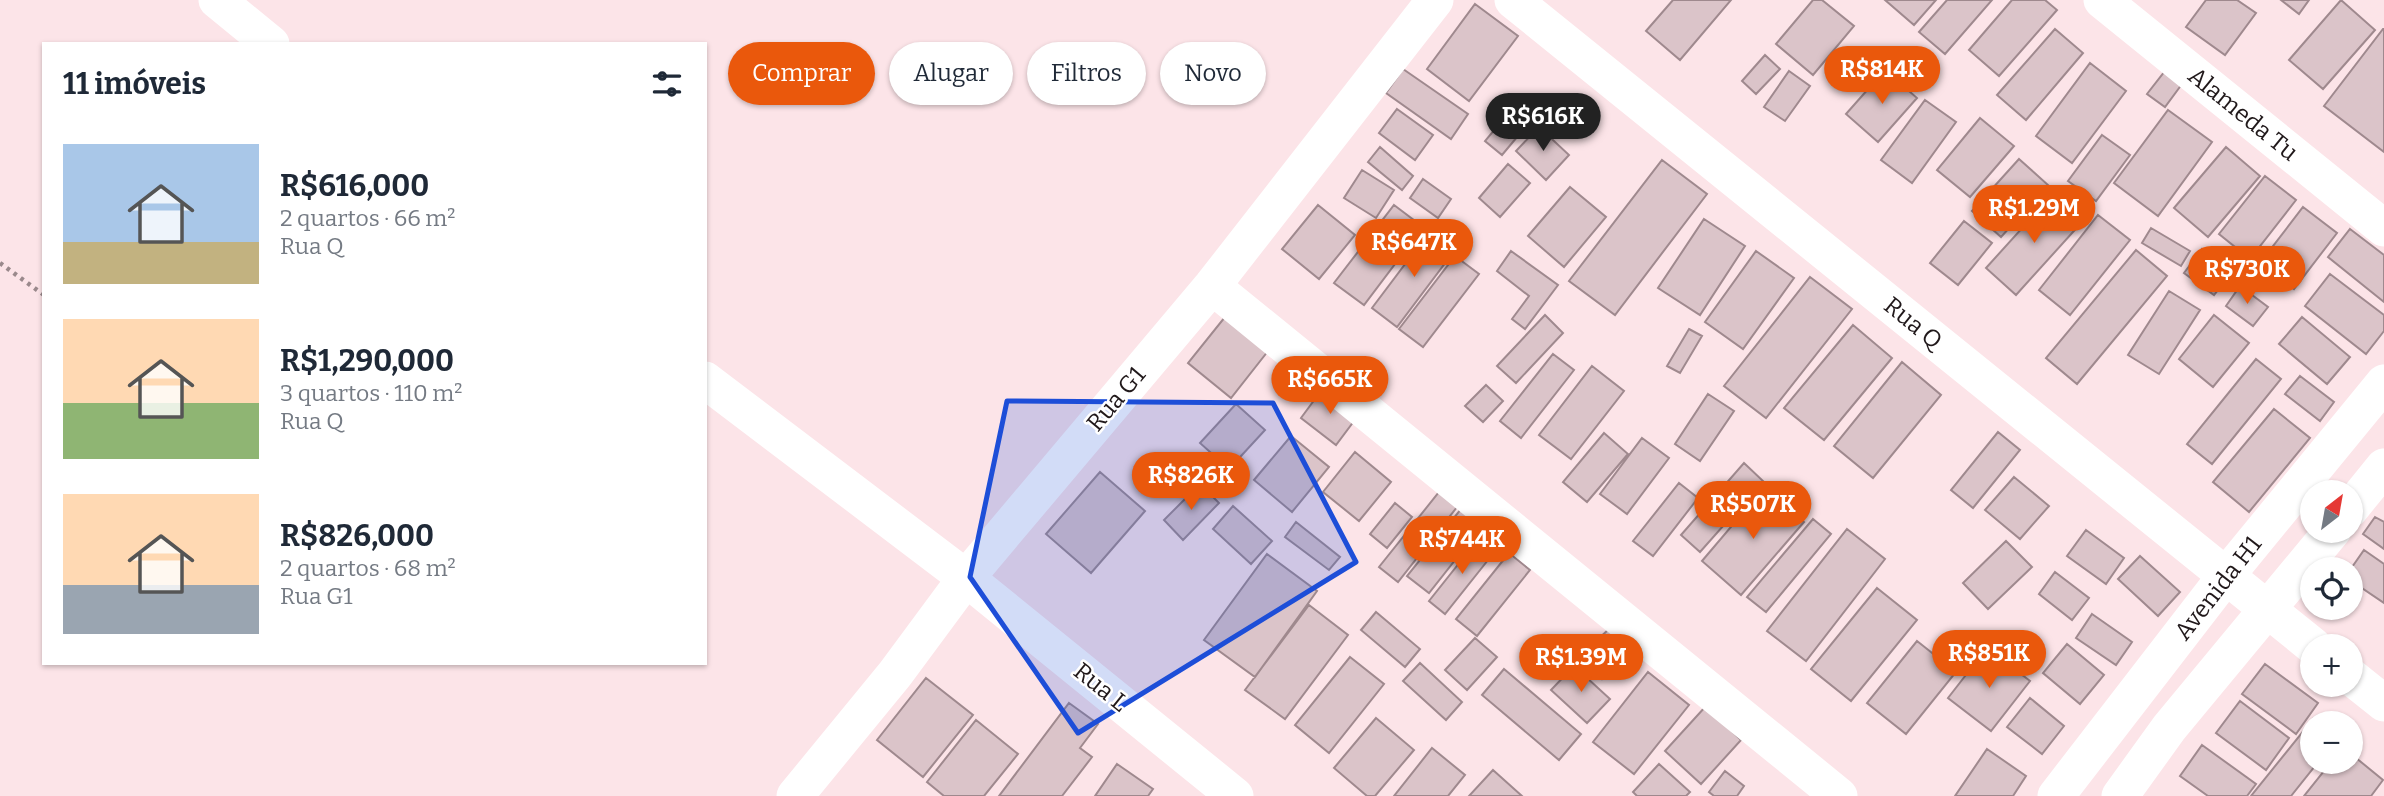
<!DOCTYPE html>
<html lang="pt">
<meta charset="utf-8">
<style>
body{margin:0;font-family:Bitter,serif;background:#f6f6f7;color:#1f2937;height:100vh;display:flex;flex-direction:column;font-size:26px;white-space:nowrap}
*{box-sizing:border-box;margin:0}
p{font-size:23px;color:#747a83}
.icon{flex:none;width:38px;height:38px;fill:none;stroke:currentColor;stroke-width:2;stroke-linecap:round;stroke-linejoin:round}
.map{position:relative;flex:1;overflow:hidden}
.side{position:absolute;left:42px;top:42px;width:665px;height:623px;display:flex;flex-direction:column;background:#fff;border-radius:0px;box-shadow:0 2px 5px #0004}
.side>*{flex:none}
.hud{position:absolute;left:728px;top:42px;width:665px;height:63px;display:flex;gap:14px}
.needle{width:46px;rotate:31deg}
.buttons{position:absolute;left:2300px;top:480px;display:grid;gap:14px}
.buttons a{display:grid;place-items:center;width:63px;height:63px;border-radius:50%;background:#fff;box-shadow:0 2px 5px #0004;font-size:35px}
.price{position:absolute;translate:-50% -60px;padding:0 16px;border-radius:24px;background:#ea580c;color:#fff;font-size:23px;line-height:46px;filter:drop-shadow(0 2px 4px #0008)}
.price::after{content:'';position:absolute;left:50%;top:42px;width:21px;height:16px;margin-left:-10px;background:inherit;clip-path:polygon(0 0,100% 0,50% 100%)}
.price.on{background:#222;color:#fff}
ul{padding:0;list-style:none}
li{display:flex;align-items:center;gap:21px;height:175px;padding:0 21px}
li span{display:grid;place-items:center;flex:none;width:196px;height:140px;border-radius:0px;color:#555}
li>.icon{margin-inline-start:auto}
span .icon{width:84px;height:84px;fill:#fffc;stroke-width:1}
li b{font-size:30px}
h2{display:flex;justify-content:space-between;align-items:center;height:84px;padding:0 21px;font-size:30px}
.chip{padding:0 24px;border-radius:32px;background:#fff;box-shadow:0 2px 5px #0004;font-size:24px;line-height:63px}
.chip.on{background:#ea580c;color:#fff}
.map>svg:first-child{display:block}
.building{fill:#dbc4c9;stroke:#9f898e;stroke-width:2}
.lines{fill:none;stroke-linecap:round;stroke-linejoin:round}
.path{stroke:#9a898c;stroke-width:4.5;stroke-dasharray:3.5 5;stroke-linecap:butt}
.minor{stroke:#fff;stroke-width:37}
.marked{fill:#1d4ed8;fill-opacity:0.2;stroke:#1d4ed8;stroke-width:5;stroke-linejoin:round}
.labels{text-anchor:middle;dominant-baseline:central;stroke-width:5;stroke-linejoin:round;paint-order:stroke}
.street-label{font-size:24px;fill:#20181a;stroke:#fff}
</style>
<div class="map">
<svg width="2384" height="796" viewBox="0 0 2384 796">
<rect width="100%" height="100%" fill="#fce4e8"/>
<path class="building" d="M1673,0H1731L1680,60L1646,31Z
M1813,0H1822L1854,26L1813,75L1776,44Z
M1885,0H1936L1914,25Z
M1947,0H1992L1945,54L1919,32Z
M2012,0H2045L2057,10L1999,76L1969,50Z
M2206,0H2237L2256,13L2225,55L2186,27Z
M2281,0H2309L2299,14Z
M2341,0L2375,30L2323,89L2289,60Z
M1475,4L1518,36L1469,101L1427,69Z
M2055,29L2083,53L2026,120L1997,95Z
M2383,29H2384V152L2324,106Z
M1765,55L1780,69L1756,94L1742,81Z
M2090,63L2126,91L2072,163L2036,136Z
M1403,69L1468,114L1451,139L1386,93Z
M1885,70L1917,98L1878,142L1846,114Z
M1789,71L1810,86L1785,121L1764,107Z
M2165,71L2182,84L2165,107L2147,94Z
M1925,100L1956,122L1912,183L1881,160Z
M1397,109L1433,135L1415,160L1379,133Z
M1511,110L1528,124L1502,155L1485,141Z
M2168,110L2212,142L2158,216L2114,183Z
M1980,118L2014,146L1970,197L1937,170Z
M1539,127L1569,155L1546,180L1516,151Z
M2102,135L2130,155L2096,201L2068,181Z
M1380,147L1413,176L1402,190L1368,162Z
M2226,147L2260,176L2208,237L2174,208Z
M2019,159L2048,185L2001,237L1972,211Z
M1662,160L1707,194L1615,315L1569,281Z
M1508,164L1530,183L1500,217L1479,198Z
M1362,170L1394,190L1376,218L1344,198Z
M2265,176L2296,200L2250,259L2219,234Z
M1423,179L1451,199L1438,218L1410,198Z
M1570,187L1606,217L1564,267L1528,236Z
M2052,195L2082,222L2016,295L1986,268Z
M1318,205L1355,235L1319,279L1282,249Z
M1394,205L1423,227L1364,305L1334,283Z
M2303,207L2337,233L2294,289L2260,263Z
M2098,215L2130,240L2070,315L2039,290Z
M1704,219L1745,246L1700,315L1658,288Z
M1964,221L1992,243L1958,285L1930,263Z
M2151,228L2190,251L2181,266L2142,243Z
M2350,229L2384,255V302L2328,257Z
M1430,231L1455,250L1397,327L1372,308Z
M2202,249L2232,272L2214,295L2184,273Z
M2136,250L2167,276L2077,384L2046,358Z
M1511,251L1558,285L1525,329L1512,319L1529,296L1497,271Z
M1756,251L1794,278L1743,349L1705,322Z
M1455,256L1479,274L1423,347L1399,329Z
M2330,274L2384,315V331L2366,354L2305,306Z
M1810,277L1852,309L1766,418L1724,386Z
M2240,286L2268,307L2253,326L2226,306Z
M2169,291L2200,310L2159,374L2128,355Z
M1229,312L1272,346L1231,398L1188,363Z
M1545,315L1563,333L1516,383L1497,366Z
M2214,315L2249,343L2213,387L2179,359Z
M2302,317L2350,357L2327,384L2279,344Z
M1853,325L1892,358L1824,440L1784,408Z
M1689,329L1702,336L1680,373L1667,366Z
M1553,354L1574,370L1521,438L1500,421Z
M2256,359L2281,379L2212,464L2187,444Z
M1902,362L1941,395L1873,478L1834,446Z
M1592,366L1624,391L1571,459L1539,435Z
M2300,376L2334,402L2320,421L2285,394Z
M1486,385L1503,401L1483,422L1465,406Z
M1324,387L1360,413L1336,445L1301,418Z
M1708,394L1734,411L1700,461L1675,444Z
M1236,404L1265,430L1229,469L1200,443Z
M2274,409L2310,438L2249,512L2213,482Z
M1998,432L2020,450L1973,508L1951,490Z
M1604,433L1628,454L1587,502L1563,482Z
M1291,436L1329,467L1292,512L1254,480Z
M1642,438L1669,458L1627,514L1600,494Z
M1355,452L1391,482L1359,521L1323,492Z
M1744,463L1763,481L1700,552L1681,535Z
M1100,472L1145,511L1091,573L1046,534Z
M2014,477L2049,506L2020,539L1985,510Z
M1679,483L1698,498L1653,556L1633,541Z
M1200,484L1219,503L1183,540L1164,520Z
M1443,487L1461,502L1398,582L1379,567Z
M1764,488L1804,522L1741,595L1702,561Z
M1395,503L1412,517L1387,548L1370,534Z
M1233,506L1272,541L1251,564L1213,529Z
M1461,509L1482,526L1429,593L1407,576Z
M2375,517L2384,522V549L2363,534Z
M1813,519L1831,534L1766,612L1747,597Z
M1296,522L1340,557L1329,570L1285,537Z
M1847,529L1885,559L1806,661L1767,631Z
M2086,530L2124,558L2106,584L2067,556Z
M1480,537L1496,550L1445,614L1429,601Z
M2006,541L2032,567L1988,609L1963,583Z
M2364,550L2384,564V603L2350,580V570Z
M1509,553L1530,570L1477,636L1456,619Z
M1267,554L1317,591L1255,677L1204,640Z
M2140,556L2180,592L2158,616L2118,579Z
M2055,572L2089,598L2072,620L2039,594Z
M1877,588L1917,620L1851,701L1811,669Z
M1309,605L1348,635L1285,719L1245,690Z
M1376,612L1420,649L1405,667L1361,630Z
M2092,614L2132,642L2116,665L2076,638Z
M1609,629L1631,652L1602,679L1580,656Z
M1475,638L1497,657L1467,690L1445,670Z
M1917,641L1956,672L1906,734L1867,703Z
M2067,644L2104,675L2080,704L2043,673Z
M1987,648L2030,681L1991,731L1948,698Z
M1350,657L1384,684L1329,753L1295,725Z
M1420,663L1462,702L1446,720L1403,681Z
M2265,664L2318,703L2296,734L2242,694Z
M1574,666L1610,699L1587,723L1551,690Z
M1504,669L1581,734L1559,760L1482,695Z
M1648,672L1689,705L1634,774L1593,742Z
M926,678L973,715L923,777L877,740Z
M2030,698L2064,726L2042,754L2007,727Z
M2240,701L2289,738L2266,770L2216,733Z
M1069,703L1098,724L1080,748L1092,757L1062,796H999Z
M1706,706L1741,740L1701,784L1665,751Z
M1376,718L1414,750L1375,796H1367L1334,768Z
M2313,719L2317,723H2312V761H2319L2291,796H2251Z
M976,720L1018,754L984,796H944L927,782Z
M2202,745L2256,784L2247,796H2208L2180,776Z
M1432,748L1465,775L1448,796H1394Z
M1987,749L2026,776L2013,796H1955Z
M2350,753L2383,780L2371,796H2304L2332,761H2350Z
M1117,764L1153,789L1148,796H1095Z
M1659,764L1690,792L1686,796H1637L1633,792Z
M1493,770L1522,796H1469Z
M1725,771L1744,786L1737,796H1714L1709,792Z"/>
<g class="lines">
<path class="path" d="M0,263L44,295"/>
<path class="minor" d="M217,0L271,44
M1513,0L2313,646
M2102,0L2384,228
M1212,286L1839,796
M705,380L966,578L1235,796
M2350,509L2384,467
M2350,676L2384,703
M795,796L895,674L966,578L1212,286L1435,0
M2056,796L2225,577L2384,383
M2120,796L2169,728L2333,530"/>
</g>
<path class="marked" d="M1007,401L1273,403L1356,562L1078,733L970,577Z"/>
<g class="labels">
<g class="street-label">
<text transform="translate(2243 114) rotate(39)">Alameda Tu</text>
<text transform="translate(1913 323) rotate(39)">Rua Q</text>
<text transform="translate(1116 399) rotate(-50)">Rua G1</text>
<text transform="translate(2218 588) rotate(-52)">Avenida H1</text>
<text transform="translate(1101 687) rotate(39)">Rua L</text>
</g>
</g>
</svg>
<div class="buttons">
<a><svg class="needle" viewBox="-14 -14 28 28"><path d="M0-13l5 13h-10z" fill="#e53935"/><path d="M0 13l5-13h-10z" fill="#747a83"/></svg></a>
<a><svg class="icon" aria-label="locate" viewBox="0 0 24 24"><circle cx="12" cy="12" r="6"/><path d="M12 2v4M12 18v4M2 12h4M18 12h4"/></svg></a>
<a>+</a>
<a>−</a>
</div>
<b class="price" style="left:1882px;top:106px">R$814K</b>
<b class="price on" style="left:1543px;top:153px">R$616K</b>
<b class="price" style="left:2034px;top:245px">R$1.29M</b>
<b class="price" style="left:1414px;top:279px">R$647K</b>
<b class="price" style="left:2247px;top:306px">R$730K</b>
<b class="price" style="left:1330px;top:416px">R$665K</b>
<b class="price" style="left:1191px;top:512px">R$826K</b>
<b class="price" style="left:1753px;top:541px">R$507K</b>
<b class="price" style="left:1462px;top:576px">R$744K</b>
<b class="price" style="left:1989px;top:690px">R$851K</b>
<b class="price" style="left:1581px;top:694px">R$1.39M</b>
<div class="hud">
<a class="chip on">Comprar</a>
<a class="chip">Alugar</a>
<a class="chip">Filtros</a>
<a class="chip">Novo</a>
</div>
<section class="side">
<h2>11 imóveis<svg class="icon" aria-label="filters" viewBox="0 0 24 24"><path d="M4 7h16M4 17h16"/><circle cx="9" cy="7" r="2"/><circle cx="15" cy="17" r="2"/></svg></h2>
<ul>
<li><span style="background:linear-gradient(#a9c7e8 70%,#c2b280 0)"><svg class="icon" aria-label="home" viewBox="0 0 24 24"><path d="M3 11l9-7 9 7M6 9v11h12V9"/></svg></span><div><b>R$616,000</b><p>2 quartos · 66 m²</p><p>Rua Q</p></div></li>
<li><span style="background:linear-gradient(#ffd9b3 60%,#8fb573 0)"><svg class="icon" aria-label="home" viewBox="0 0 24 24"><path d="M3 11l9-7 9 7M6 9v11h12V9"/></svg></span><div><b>R$1,290,000</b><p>3 quartos · 110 m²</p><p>Rua Q</p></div></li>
<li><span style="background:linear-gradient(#ffd9b3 65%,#9aa5b1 0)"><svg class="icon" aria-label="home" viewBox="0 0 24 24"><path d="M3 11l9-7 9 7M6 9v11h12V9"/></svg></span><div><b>R$826,000</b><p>2 quartos · 68 m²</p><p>Rua G1</p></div></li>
</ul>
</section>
</div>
